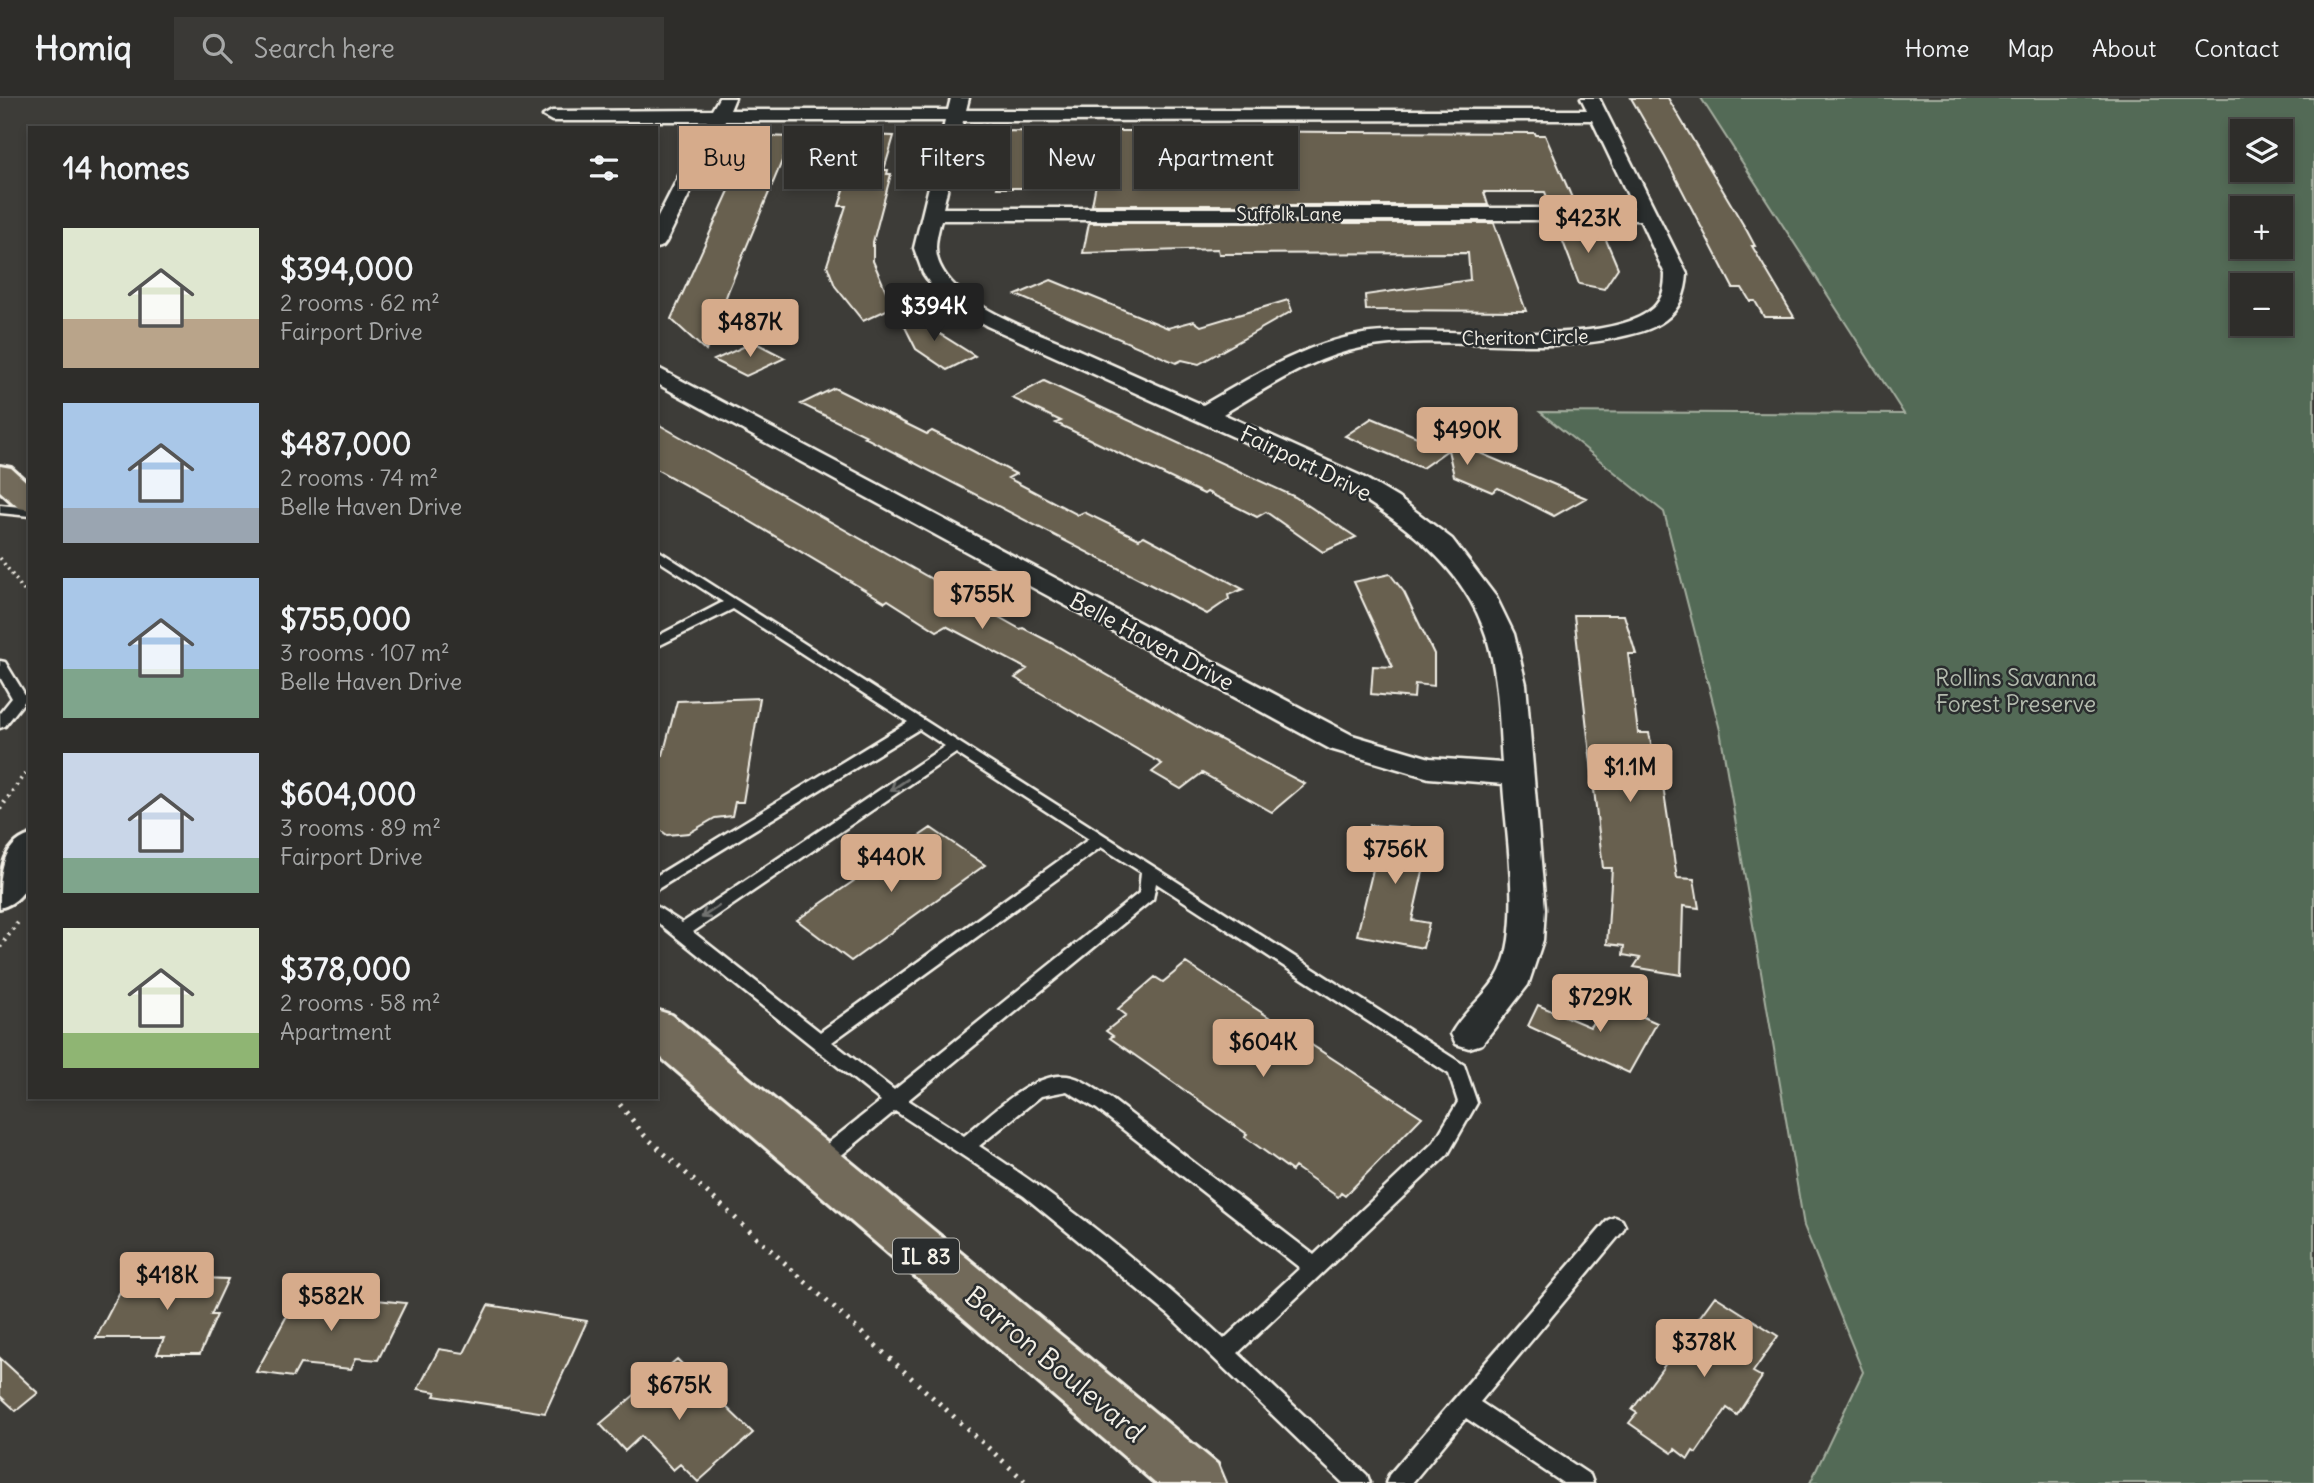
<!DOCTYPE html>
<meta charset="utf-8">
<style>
body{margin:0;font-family:Delius,sans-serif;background:#3a3936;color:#f1f3f6;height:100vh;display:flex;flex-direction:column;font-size:26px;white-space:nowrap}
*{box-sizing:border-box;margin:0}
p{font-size:23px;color:#a7a8a8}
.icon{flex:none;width:38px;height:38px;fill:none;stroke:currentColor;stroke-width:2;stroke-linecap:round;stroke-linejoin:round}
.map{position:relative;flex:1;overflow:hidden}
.drawer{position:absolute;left:28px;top:28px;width:630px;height:973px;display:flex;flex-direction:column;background:#2e2d2a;border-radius:0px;box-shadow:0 4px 10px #0003,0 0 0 2px #494947}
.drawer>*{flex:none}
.hud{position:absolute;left:679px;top:28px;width:665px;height:63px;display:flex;gap:14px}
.tools{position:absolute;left:2230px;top:21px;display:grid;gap:14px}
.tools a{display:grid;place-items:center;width:63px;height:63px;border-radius:0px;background:#2e2d2a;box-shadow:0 4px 10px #0003,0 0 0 2px #494947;font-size:35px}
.price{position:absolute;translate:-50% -60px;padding:0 16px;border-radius:7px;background:#d6ab8b;color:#111;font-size:23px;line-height:46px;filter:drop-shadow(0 2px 4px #0008)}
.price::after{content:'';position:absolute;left:50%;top:42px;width:21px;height:16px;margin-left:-10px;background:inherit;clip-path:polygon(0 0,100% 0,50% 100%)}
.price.on{background:#222;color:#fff}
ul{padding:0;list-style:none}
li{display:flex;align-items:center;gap:21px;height:175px;padding:0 35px}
li span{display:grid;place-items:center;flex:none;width:196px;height:140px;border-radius:0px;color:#555}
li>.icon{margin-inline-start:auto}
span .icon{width:84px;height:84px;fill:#fffc;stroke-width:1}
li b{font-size:30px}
h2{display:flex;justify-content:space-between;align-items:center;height:84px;padding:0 35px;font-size:30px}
.tag{padding:0 24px;border-radius:0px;background:#2e2d2a;box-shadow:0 4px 10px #0003,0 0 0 2px #494947;font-size:24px;line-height:63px}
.tag.on{background:#d6ab8b;color:#111}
header{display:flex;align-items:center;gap:42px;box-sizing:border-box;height:98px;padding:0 35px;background:#2e2d2a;border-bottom:2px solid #494947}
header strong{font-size:33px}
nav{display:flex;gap:38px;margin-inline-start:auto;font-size:24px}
.search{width:490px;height:63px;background:#3a3936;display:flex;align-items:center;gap:18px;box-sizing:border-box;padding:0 24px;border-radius:0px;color:#a7a8a8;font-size:26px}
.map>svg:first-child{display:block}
.green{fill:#536a56;stroke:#a4ae9f;stroke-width:2;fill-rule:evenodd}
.building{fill:#686050;stroke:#f4f1e8;stroke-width:2}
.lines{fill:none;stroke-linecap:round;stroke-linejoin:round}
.service-casing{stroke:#f4f1e8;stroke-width:5}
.minor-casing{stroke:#f4f1e8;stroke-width:5}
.tertiary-casing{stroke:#f4f1e8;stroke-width:6}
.primary-casing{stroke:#f4f1e8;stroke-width:6}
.path-far2{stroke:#f4f1e8;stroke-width:3.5;stroke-dasharray:2 4.5;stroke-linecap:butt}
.path-far1{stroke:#f4f1e8;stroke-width:4.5;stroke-dasharray:2 5;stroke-linecap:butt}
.path{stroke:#f4f1e8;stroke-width:5;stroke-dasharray:2.5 7;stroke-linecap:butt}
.service{fill:#2a2d2e;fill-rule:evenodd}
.minor{fill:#2a2d2e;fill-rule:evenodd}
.tertiary{fill:#2a2d2e;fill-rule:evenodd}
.primary{fill:#726b5a;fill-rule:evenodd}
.oneway{stroke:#71726f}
.labels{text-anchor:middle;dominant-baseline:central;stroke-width:5;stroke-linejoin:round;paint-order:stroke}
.far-street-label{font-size:19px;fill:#f4f1e8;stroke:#2a2d2e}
.shield{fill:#2a2d2e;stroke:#b7b6b0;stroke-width:2}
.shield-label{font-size:21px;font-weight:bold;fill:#f4f1e8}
.street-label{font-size:23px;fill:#f4f1e8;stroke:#2a2d2e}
.park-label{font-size:23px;fill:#b4bbae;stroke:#2a2d2e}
.near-street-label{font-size:28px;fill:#f4f1e8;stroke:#2a2d2e}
</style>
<header>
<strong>Homiq</strong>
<div class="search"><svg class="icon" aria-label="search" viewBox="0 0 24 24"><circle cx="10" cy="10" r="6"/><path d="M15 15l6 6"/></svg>Search here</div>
<nav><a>Home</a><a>Map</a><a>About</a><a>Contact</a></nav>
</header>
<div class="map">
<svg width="2314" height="1385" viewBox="0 0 2314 1385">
<rect width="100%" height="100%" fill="#3d3c38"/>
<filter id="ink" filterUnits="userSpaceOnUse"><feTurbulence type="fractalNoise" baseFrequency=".0143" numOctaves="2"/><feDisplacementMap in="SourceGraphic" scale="14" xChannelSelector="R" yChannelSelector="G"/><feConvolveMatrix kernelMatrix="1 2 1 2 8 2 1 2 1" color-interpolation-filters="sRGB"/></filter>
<g filter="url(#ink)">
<path class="green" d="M1701,0H2314V1385H1810L1863,1274L1804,1128L1720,632L1664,414L1540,314L1904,316ZM2242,33H2280V72H2242ZM2280,110V149H2242V110ZM2242,187H2280V226H2242Z"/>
<path class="building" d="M1631,0H1668L1747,133L1755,148H1752L1794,219H1764L1755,203H1750L1742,190H1733L1665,59Z
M1005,33L1107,35V33H1155L1535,35L1536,37H1545L1575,107H1550L1545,94H1484L1488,107H1092L1096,86H1086L1087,80H1026L1025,90H997L998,87H993L994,84H985L993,42H1003Z
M861,37L894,38L884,72H888L887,76H891L873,144V163L893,209L863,223L835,188L827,167L846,108H839Z
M763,38L792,39L729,191L706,253L671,221L737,75H743L750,66Z
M1089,125H1494L1526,213L1366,212L1365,197L1470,182L1468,155L1219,156L1218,151L1083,155Z
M1556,125H1582L1588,137H1604L1618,170L1604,191L1579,186Z
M1051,182L1168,230L1194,223L1201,228L1288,202L1292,213L1199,266L1182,262L1176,265L1016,197Z
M894,207L975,258L947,272L916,251Z
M754,244L785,260L746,278L714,262Z
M1044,283L1295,399L1356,439L1323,454L1266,414L1257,419L1207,394L1204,396L1056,325L1061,323L1012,300Z
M834,290L927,336L932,333L971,352L1016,376L1008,380L1078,417L1084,414L1139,441L1144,438L1243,491L1228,497L1229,501L1207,516L864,339L867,338L801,306Z
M1372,320L1448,352L1446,346L1459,351L1461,347L1586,400L1554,418L1498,390L1492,394L1454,378L1448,352L1422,370L1345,338Z
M656,325L1020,531L1023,530L1048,543L1210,636L1305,686L1272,714L1202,675L1181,691L1152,674L1162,666L1015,580L1027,571L946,528L937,533L888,502L885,504L736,415L656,371Z
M1390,476L1404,494L1434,556V588L1415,586L1414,600L1371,596L1373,568L1393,569L1354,484Z
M1574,517H1624L1636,556H1628L1638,635H1649L1660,688H1663L1677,780L1694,781L1699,810L1683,808L1681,877L1634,869L1640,860L1623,857L1624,848L1607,846L1612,770H1603Z
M760,600L743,704H735L732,718L715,720L689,735L667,737L656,729V658L663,657L677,603Z
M1370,727L1423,731V747H1429L1412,822L1429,825L1423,850L1357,837L1375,763L1368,762Z
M931,730L985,767L851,863L797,822Z
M1186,865L1422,1019L1345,1098L1341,1095L1338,1099L1295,1069L1292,1073L1245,1039L1247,1036L1110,940L1113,938L1106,933L1126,917L1118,911L1155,879L1163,884Z
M1612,905L1657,925L1629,975L1528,928L1538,907L1590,929L1597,918L1602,920Z
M156,1176H205L203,1180L228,1181L211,1217H217L200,1256H157L164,1240H96L124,1186H151Z
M300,1194L406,1205L378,1262L356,1260L351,1271L300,1266L293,1279L256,1274Z
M1715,1198L1778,1238L1753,1274L1762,1279L1737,1317L1727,1310L1696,1355L1693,1353L1688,1361L1675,1351L1672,1355L1629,1325L1637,1315L1632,1312Z
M488,1207L587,1223L545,1315L434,1298L436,1294L418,1291L439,1251L464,1255Z
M0,1260L38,1295L16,1313L0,1298Z
M677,1261L753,1335L698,1384L680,1366L673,1372L641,1338L625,1353L600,1326Z"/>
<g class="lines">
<defs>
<path id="service" d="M0,407L30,410V418L0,415Z
M656,451L1464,967L1477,1005L1448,1056L1238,1255L1367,1377L1370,1385H1343L1169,1217L1024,1098L895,1013L827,1069L820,1071L813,1069L810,1063L813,1057L881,1003L656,823V808L682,825L945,648L919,631L656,792V778L908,624L733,511L656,549V539L723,504L656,461ZM956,655L1089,741L820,934L693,834ZM1101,749L1141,774L1139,795L894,992L832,944ZM1156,785L1449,976L1458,1004L1434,1044L1314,1157L1111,1001C1099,994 1085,982 1072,979C1037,969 989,1018 964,1038L908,1002L1153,801ZM1067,993L1097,1011L1300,1170L1224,1241C1148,1170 1066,1104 979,1048L1041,998Z
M0,563L5,564L27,600L5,628L0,630V615L12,600L0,579Z
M1615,1119L1622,1122L1625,1128L1622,1134L1480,1304L1590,1377L1593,1385H1563L1466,1320L1412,1385H1386L1389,1377L1608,1122Z"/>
<path id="minor" d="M719,0H735L730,12H948L951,0H969L966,12H1587L1581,0H1599L1687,176C1686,194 1680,211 1665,222C1650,233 1633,236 1615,240C1531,258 1445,234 1361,250C1309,260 1267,290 1223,316L1361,378L1398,400L1452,441L1496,499L1514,536L1526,586L1545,811L1543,842L1528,887L1482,946L1469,950L1456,946L1451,936C1463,913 1489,896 1500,873C1522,828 1506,736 1503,686L1429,680L1330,651L656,285V269L1352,637L1430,660L1502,665C1499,623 1499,578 1486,537C1464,468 1402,424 1343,388L987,228L953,207L933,190L923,175L914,150L945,23H725L666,144L663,148L656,150V123L707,23H552L543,18L552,13L712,12ZM1592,22L1634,110H943L963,23ZM941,122H1640L1665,176C1665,189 1663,201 1653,210C1606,253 1431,226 1363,236C1303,246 1255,277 1203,307C1162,289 1121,271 1081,253C1041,235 966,212 943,173C932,155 936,141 941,122Z"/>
<path id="tertiary" d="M30,737C30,768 36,799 0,810C0,779 0,747 30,737Z"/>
<path id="primary" d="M0,368L11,370L30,387V412L19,410L0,393Z
M656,912L672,917L1217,1366L1225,1385H1155L656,955Z"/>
</defs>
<use href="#service" class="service-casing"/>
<use href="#minor" class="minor-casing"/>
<use href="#tertiary" class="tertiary-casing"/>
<use href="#primary" class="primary-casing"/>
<path class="path-far2" d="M0,460L30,501"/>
<path class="path-far1" d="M0,711L30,669
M0,849L20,821"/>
<path class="path" d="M614,999L645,1038L1027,1385"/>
<use href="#service" class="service"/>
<use href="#minor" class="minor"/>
<use href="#tertiary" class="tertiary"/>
<use href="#primary" class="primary"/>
</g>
<defs><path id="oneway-shaft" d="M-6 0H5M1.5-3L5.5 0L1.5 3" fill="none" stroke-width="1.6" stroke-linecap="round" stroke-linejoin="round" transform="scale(1.75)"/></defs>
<g class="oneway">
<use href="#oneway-shaft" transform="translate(899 687) rotate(146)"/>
<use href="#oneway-shaft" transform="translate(710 814) rotate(146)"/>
</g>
</g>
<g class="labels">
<g class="far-street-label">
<text x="1289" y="116">Suffolk Lane</text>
<text transform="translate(1525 239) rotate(-1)">Cheriton Circle</text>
</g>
<rect class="shield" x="893" y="1140.5" width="66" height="35" rx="5"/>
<g class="shield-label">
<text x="926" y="1158">IL 83</text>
</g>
<g class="street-label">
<text transform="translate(1306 365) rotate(26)">Fairport Drive</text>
<text transform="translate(1152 543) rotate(28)">Belle Haven Drive</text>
</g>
<g class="park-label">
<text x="2016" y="579">Rollins Savanna<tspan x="2016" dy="26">Forest Preserve</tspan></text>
</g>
<g class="near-street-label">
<text transform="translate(1055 1266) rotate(40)">Barron Boulevard</text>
</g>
</g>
</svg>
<div class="tools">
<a><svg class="icon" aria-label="layers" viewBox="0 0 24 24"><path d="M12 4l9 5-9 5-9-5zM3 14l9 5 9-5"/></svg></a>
<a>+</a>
<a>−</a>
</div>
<b class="price" style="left:1588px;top:157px">$423K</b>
<b class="price on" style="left:934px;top:245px">$394K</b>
<b class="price" style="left:750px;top:261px">$487K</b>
<b class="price" style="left:1467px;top:369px">$490K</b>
<b class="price" style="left:982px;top:533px">$755K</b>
<b class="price" style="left:1630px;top:706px">$1.1M</b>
<b class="price" style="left:1395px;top:788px">$756K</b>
<b class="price" style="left:891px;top:796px">$440K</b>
<b class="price" style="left:1600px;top:936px">$729K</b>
<b class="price" style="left:1263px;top:981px">$604K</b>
<b class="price" style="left:167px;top:1214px">$418K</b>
<b class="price" style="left:331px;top:1235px">$582K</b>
<b class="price" style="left:1704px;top:1281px">$378K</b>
<b class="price" style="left:679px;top:1324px">$675K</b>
<div class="hud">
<a class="tag on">Buy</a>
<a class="tag">Rent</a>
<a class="tag">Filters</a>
<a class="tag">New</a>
<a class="tag">Apartment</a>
</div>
<section class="drawer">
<h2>14 homes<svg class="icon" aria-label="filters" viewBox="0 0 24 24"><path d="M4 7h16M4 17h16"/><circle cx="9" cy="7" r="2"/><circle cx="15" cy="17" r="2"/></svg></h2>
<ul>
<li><span style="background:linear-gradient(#dfe7d0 65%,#b9a48a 0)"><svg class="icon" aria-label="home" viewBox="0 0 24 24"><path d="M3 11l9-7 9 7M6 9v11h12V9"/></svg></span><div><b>$394,000</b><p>2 rooms · 62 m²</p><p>Fairport Drive</p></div></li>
<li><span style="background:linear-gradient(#a9c7e8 75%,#9aa5b1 0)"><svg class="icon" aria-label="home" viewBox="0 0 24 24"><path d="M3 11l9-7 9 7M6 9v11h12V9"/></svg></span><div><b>$487,000</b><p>2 rooms · 74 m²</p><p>Belle Haven Drive</p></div></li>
<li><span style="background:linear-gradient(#a9c7e8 65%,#7fa58c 0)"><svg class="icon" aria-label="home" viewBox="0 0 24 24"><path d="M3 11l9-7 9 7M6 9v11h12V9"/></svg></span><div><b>$755,000</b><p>3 rooms · 107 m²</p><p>Belle Haven Drive</p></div></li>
<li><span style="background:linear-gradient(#c9d6e8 75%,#7fa58c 0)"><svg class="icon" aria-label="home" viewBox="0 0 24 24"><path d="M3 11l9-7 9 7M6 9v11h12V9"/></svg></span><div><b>$604,000</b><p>3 rooms · 89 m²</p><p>Fairport Drive</p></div></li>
<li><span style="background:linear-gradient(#dfe7d0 75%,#8fb573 0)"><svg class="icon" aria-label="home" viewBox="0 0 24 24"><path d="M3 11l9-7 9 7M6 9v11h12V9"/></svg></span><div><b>$378,000</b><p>2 rooms · 58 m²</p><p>Apartment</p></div></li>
</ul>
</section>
</div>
